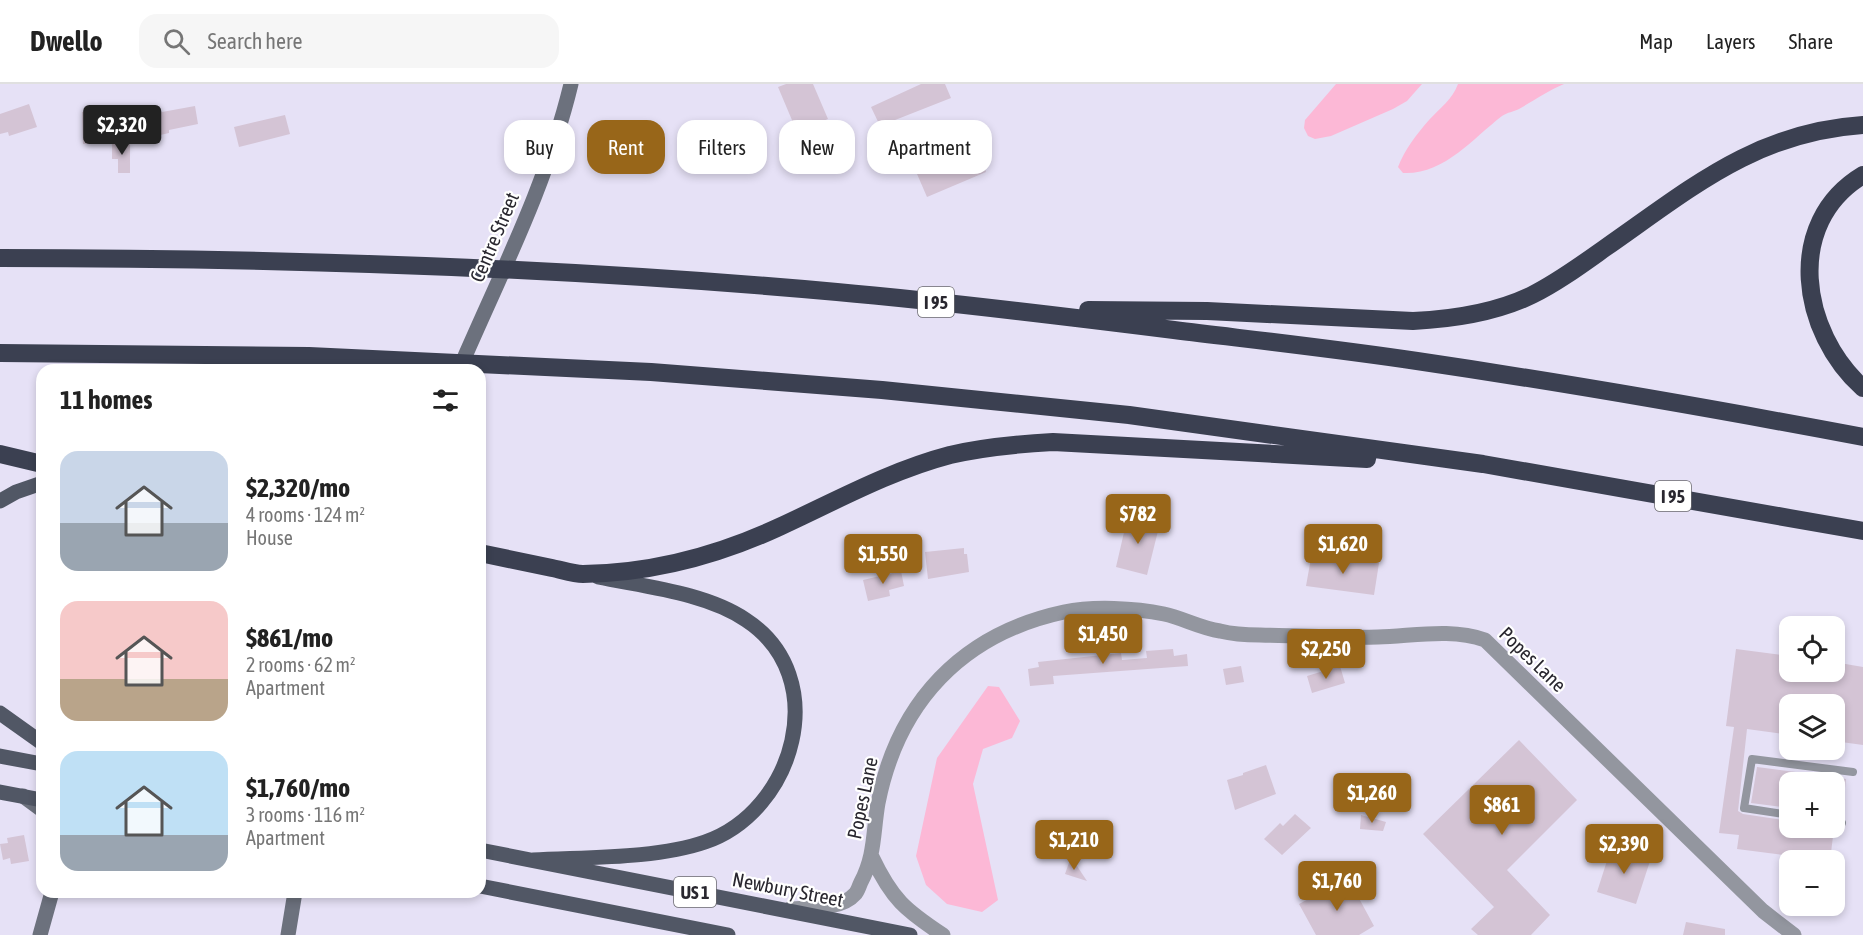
<!DOCTYPE html>
<meta charset="utf-8">
<style>
body{margin:0;font-family:"Asap Condensed",sans-serif;background:#f6f6f6;color:#222;height:100vh;display:flex;flex-direction:column;font-size:22px;white-space:nowrap}
*{box-sizing:border-box;margin:0}
p{font-size:20px;color:#767676}
.icon{flex:none;width:33px;height:33px;fill:none;stroke:currentColor;stroke-width:2;stroke-linecap:round;stroke-linejoin:round}
.map{position:relative;flex:1;overflow:hidden}
.panel{position:absolute;left:36px;top:280px;width:450px;height:534px;display:flex;flex-direction:column;background:#fff;border-radius:18px;box-shadow:0 3px 9px #0003}
.panel>*{flex:none}
.banner{position:absolute;left:504px;top:36px;width:570px;height:54px;display:flex;gap:12px}
.buttons{position:absolute;left:1779px;top:532px;display:grid;gap:12px}
.buttons a{display:grid;place-items:center;width:66px;height:66px;border-radius:12px;background:#fff;box-shadow:0 3px 9px #0003;font-size:30px}
.price{position:absolute;translate:-50% -51px;padding:0 14px;border-radius:6px;background:#986619;color:#fff;font-size:20px;line-height:39px;filter:drop-shadow(0 2px 3px #0008)}
.price::after{content:'';position:absolute;left:50%;top:36px;width:18px;height:14px;margin-left:-9px;background:inherit;clip-path:polygon(0 0,100% 0,50% 100%)}
.price.current{background:#222;color:#fff}
ul{padding:0;list-style:none}
li{display:flex;align-items:center;gap:18px;height:150px;padding:0 24px}
li span{display:grid;place-items:center;flex:none;width:168px;height:120px;border-radius:18px;color:#555}
li>.icon{margin-inline-start:auto}
span .icon{width:72px;height:72px;fill:#fffc;stroke-width:1}
li b{font-size:26px}
h2{display:flex;justify-content:space-between;align-items:center;height:72px;padding:0 24px;font-size:26px}
.tag{padding:0 21px;border-radius:18px;background:#fff;box-shadow:0 3px 9px #0003;font-size:21px;line-height:54px}
.tag.current{background:#986619;color:#fff}
header{display:flex;align-items:center;gap:36px;box-sizing:border-box;height:84px;padding:0 30px;background:#fff;border-bottom:2px solid #e0e0e0}
header strong{font-size:28px}
nav{display:flex;gap:33px;margin-inline-start:auto;font-size:21px}
.search{width:420px;height:54px;background:#f6f6f6;display:flex;align-items:center;gap:15px;box-sizing:border-box;padding:0 21px;border-radius:18px;color:#767676;font-size:22px}
.map>svg:first-child{display:block}
.green{fill:#fcb8d6}
.building{fill:#d4c4d5}
.lines{fill:none;stroke-linecap:round;stroke-linejoin:round}
.lane{stroke:#93969f;stroke-width:8}
.street{stroke:#93969f;stroke-width:15}
.secondary{stroke:#6c717d;stroke-width:15}
.primary{stroke:#515765;stroke-width:15}
.highway{stroke:#3b4051;stroke-width:18}
.labels{text-anchor:middle;dominant-baseline:central;stroke-width:4.5;stroke-linejoin:round;paint-order:stroke}
.shield{fill:#fff;stroke:#69686d;stroke-width:1.5}
.shield-label{font-size:18px;font-weight:bold;fill:#29272f}
.street-label{font-size:20px;fill:#29272f;stroke:#fff}
</style>
<header>
<strong>Dwello</strong>
<div class="search"><svg class="icon" aria-label="search" viewBox="0 0 24 24"><circle cx="10" cy="10" r="6"/><path d="M15 15l6 6"/></svg>Search here</div>
<nav><a>Map</a><a>Layers</a><a>Share</a></nav>
</header>
<div class="map">
<svg width="1863" height="851" viewBox="0 0 1863 851">
<rect width="100%" height="100%" fill="#e6e1f6"/>
<path class="green" d="M1336,0H1422L1407,17L1393,25L1331,52L1315,55L1308,52L1304,44L1305,36Z
M1458,0H1564C1547,7 1535,16 1519,25C1513,28 1508,28 1502,32C1472,55 1444,91 1403,89L1398,83C1405,65 1416,51 1429,36C1440,24 1452,16 1458,0Z
M988,602L999,603L1020,637L1012,654L983,665L973,700L998,816L982,828L947,820L926,801L916,772L937,674Z"/>
<path class="building" d="M786,0H813L828,35L797,48L778,3Z
M921,0H945L951,14L890,38L891,40L881,44L871,23Z
M29,20L37,43L9,52L8,48L0,50V30Z
M195,22L198,40L169,46V49L156,52L151,30Z
M109,27L110,59L83,60L82,28Z
M285,31L290,50L239,63L234,43Z
M130,57V89H118V75H112V58Z
M974,58L986,88L927,113L914,83Z
M1128,431L1160,439L1147,491L1116,483Z
M964,464V470H967L969,488L928,495L925,468Z
M1326,472L1379,479L1374,511L1306,502L1311,474L1326,476Z
M901,487L904,502L889,506L890,512L868,517L863,496Z
M1173,565L1174,572L1187,570L1188,582L1053,592L1054,600L1030,602L1028,585L1039,583L1038,578L1121,569L1122,576L1147,574L1146,567Z
M1736,565L1790,572V588H1834V578L1863,583V661L1834,657V621H1790V651L1747,645L1738,727L1743,730L1790,737V744H1834L1830,777L1737,765L1739,751L1719,749L1734,643L1726,642Z
M1241,582L1244,598L1226,601L1223,585Z
M1340,582L1345,599L1312,609L1307,592Z
M1519,656L1577,716L1507,786L1550,831L1531,851H1478L1471,845L1494,823L1423,750Z
M1266,681L1276,710L1235,726L1227,696L1243,691V689Z
M1757,683L1827,692V699H1790V724L1751,719Z
M1834,693L1846,695L1842,731H1834Z
M1295,730L1311,744L1282,771L1264,755L1280,739L1283,742Z
M1361,731L1386,738L1383,747L1360,745Z
M24,751L29,777L11,780L10,774L3,776L0,760L8,759L7,754Z
M1612,761L1651,774L1636,820L1597,808Z
M1071,773L1087,797L1065,790Z
M1348,794L1374,842L1359,851H1316L1299,820Z
M1686,838L1725,845V851H1683Z"/>
<g class="lines">
<path class="lane" d="M1790,731L1744,724L1752,675L1853,688
M1834,738L1842,739"/>
<path class="street" d="M872,773C892,815 905,826 943,851
M790,825C810,823 841,826 855,810C858,807 859,802 861,798C875,772 873,748 878,719C898,618 962,550 1064,528C1093,522 1135,524 1164,530C1183,534 1200,544 1220,547C1232,550 1247,551 1260,551C1299,552 1339,554 1378,553C1414,552 1451,544 1485,556L1763,827L1794,851"/>
<path class="secondary" d="M459,286C499,193 547,100 571,0
M23,712L42,726
M40,851L52,808
M288,851L295,808"/>
<path class="primary" d="M0,417L16,408L42,399
M0,629L42,659
M0,672L42,680
M0,708L42,716
M480,766L910,851
M533,776C585,773 656,775 705,758C795,727 833,593 746,536C706,509 646,503 598,493
M480,802L728,851"/>
<path class="highway" d="M1863,91C1783,139 1801,249 1863,304
M0,174C279,174 559,183 837,208C950,218 1062,232 1174,246C1255,256 1337,265 1417,277C1566,299 1715,325 1863,353
M1088,226L1207,227L1413,237C1454,235 1495,229 1532,211C1558,198 1581,181 1605,164C1690,105 1755,48 1863,41
M0,269L309,272L651,288L882,306L1129,331L1483,380L1863,447
M0,370L42,380
M480,469C504,474 528,479 552,484C562,486 573,490 583,490C651,489 716,472 777,444C834,418 889,387 950,371C984,363 1018,360 1053,358L1367,375"/>
</g>
<g class="labels">
<g class="shield">
<rect x="918" y="203" width="36" height="30" rx="4.5"/>
<rect x="1655" y="397" width="36" height="30" rx="4.5"/>
<rect x="674" y="793" width="42" height="30" rx="4.5"/>
</g>
<g class="shield-label">
<text x="936" y="218">I 95</text>
<text x="1673" y="412">I 95</text>
<text x="695" y="808">US 1</text>
</g>
<g class="street-label">
<text transform="translate(494 153) rotate(-67)">Centre Street</text>
<text transform="translate(1533 575) rotate(44)">Popes Lane</text>
<text transform="translate(862 714) rotate(-78)">Popes Lane</text>
<text transform="translate(788 805) rotate(11)">Newbury Street</text>
</g>
</g>
</svg>
<div class="buttons">
<a><svg class="icon" aria-label="locate" viewBox="0 0 24 24"><circle cx="12" cy="12" r="6"/><path d="M12 2v4M12 18v4M2 12h4M18 12h4"/></svg></a>
<a><svg class="icon" aria-label="layers" viewBox="0 0 24 24"><path d="M12 4l9 5-9 5-9-5zM3 14l9 5 9-5"/></svg></a>
<a>+</a>
<a>−</a>
</div>
<b class="price current" style="left:122px;top:72px">$2,320</b>
<b class="price" style="left:1138px;top:461px">$782</b>
<b class="price" style="left:1343px;top:491px">$1,620</b>
<b class="price" style="left:883px;top:501px">$1,550</b>
<b class="price" style="left:1103px;top:581px">$1,450</b>
<b class="price" style="left:1326px;top:596px">$2,250</b>
<b class="price" style="left:1372px;top:740px">$1,260</b>
<b class="price" style="left:1502px;top:752px">$861</b>
<b class="price" style="left:1074px;top:787px">$1,210</b>
<b class="price" style="left:1624px;top:791px">$2,390</b>
<b class="price" style="left:1337px;top:828px">$1,760</b>
<div class="banner">
<a class="tag">Buy</a>
<a class="tag current">Rent</a>
<a class="tag">Filters</a>
<a class="tag">New</a>
<a class="tag">Apartment</a>
</div>
<section class="panel">
<h2>11 homes<svg class="icon" aria-label="filters" viewBox="0 0 24 24"><path d="M4 7h16M4 17h16"/><circle cx="9" cy="7" r="2"/><circle cx="15" cy="17" r="2"/></svg></h2>
<ul>
<li><span style="background:linear-gradient(#c9d6e8 60%,#9aa5b1 0)"><svg class="icon" aria-label="home" viewBox="0 0 24 24"><path d="M3 11l9-7 9 7M6 9v11h12V9"/></svg></span><div><b>$2,320/mo</b><p>4 rooms · 124 m²</p><p>House</p></div></li>
<li><span style="background:linear-gradient(#f6c9c9 65%,#b9a48a 0)"><svg class="icon" aria-label="home" viewBox="0 0 24 24"><path d="M3 11l9-7 9 7M6 9v11h12V9"/></svg></span><div><b>$861/mo</b><p>2 rooms · 62 m²</p><p>Apartment</p></div></li>
<li><span style="background:linear-gradient(#bfe0f5 70%,#9aa5b1 0)"><svg class="icon" aria-label="home" viewBox="0 0 24 24"><path d="M3 11l9-7 9 7M6 9v11h12V9"/></svg></span><div><b>$1,760/mo</b><p>3 rooms · 116 m²</p><p>Apartment</p></div></li>
</ul>
</section>
</div>
